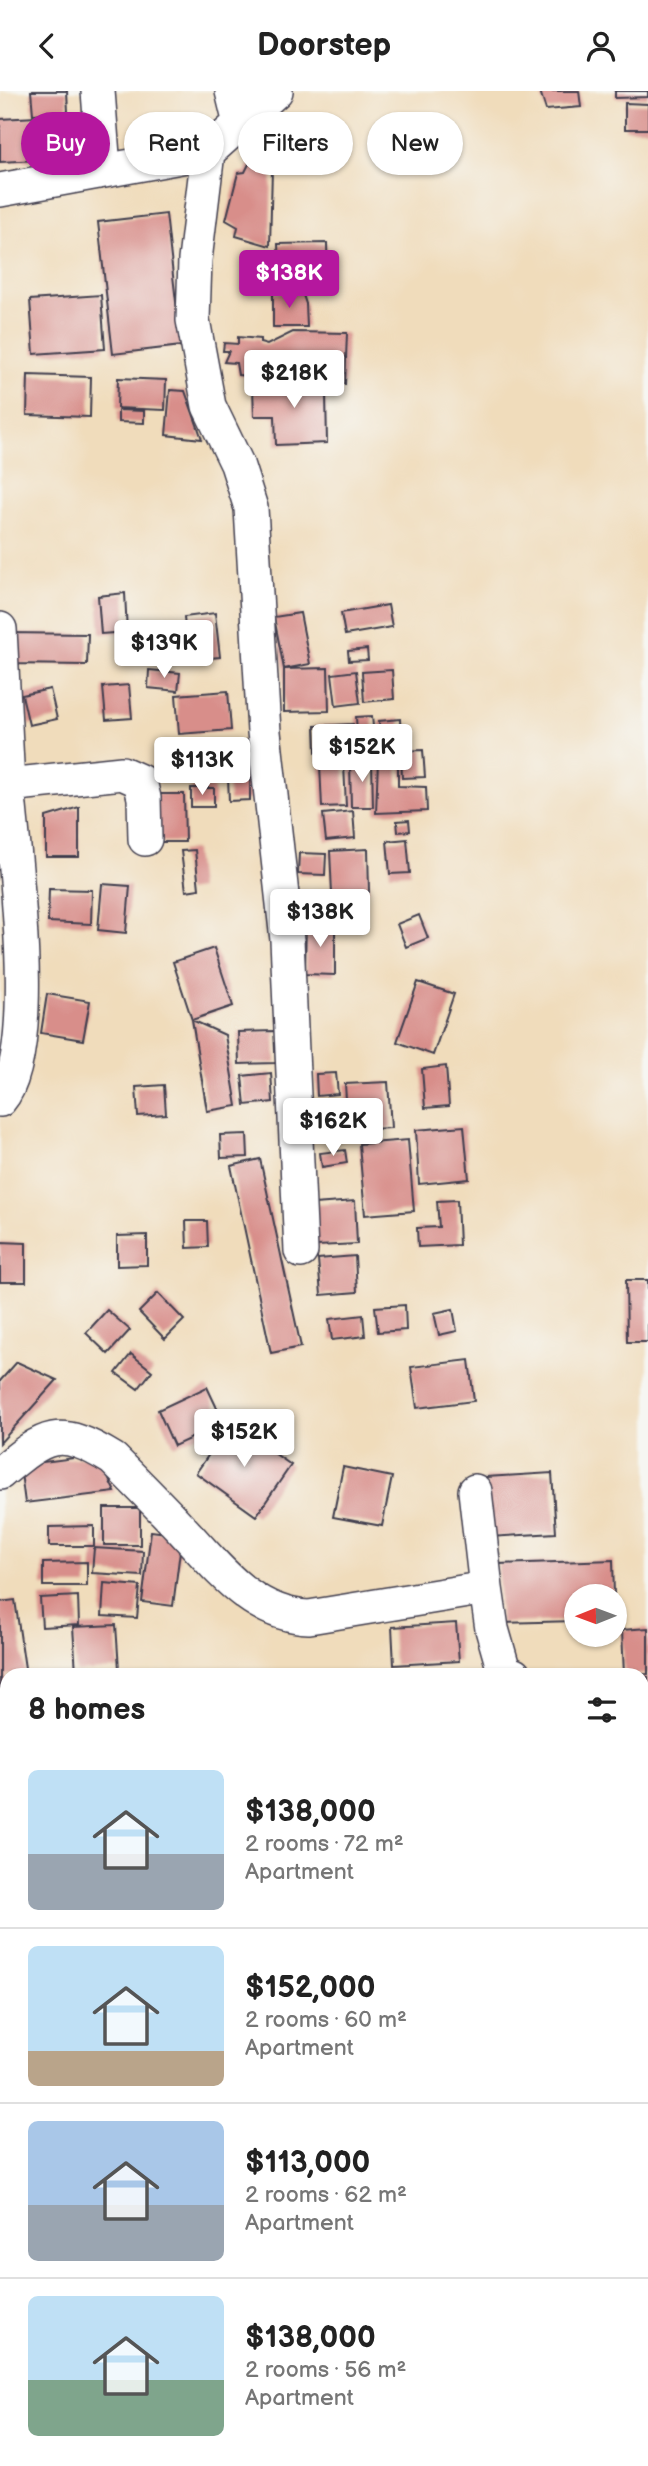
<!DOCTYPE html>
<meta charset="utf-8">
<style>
body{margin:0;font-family:"Balsamiq Sans",sans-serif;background:#f2f2f2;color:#222;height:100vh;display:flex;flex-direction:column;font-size:26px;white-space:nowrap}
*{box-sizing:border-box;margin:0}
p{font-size:23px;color:#767676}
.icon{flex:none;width:38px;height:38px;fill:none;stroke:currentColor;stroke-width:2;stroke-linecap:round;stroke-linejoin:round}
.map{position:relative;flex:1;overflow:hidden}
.panel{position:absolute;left:0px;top:1577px;width:649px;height:800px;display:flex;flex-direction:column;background:#fff;border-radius:21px 21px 0 0;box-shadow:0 2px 5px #0004}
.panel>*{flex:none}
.top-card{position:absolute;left:21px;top:21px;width:607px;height:63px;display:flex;gap:14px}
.needle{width:46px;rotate:269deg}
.buttons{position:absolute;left:564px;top:1493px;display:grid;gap:14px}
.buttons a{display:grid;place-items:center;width:63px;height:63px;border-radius:50%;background:#fff;box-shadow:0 2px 5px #0004;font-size:35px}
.price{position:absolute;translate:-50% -60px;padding:0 16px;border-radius:7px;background:#fff;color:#222;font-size:23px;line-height:46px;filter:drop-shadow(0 2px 4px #0008)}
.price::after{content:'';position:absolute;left:50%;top:42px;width:21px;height:16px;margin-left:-10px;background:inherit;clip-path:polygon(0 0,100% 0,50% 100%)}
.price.selected{background:#b5179e;color:#fff}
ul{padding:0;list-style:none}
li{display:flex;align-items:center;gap:21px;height:175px;padding:0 28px}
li+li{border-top:2px solid #e0e0e0}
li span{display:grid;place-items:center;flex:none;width:196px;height:140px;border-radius:10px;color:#555}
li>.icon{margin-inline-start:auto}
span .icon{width:84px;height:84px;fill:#fffc;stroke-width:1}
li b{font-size:30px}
h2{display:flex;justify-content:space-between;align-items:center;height:84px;padding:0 28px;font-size:30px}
.chip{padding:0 24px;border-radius:32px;background:#fff;box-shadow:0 2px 5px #0004;font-size:24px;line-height:63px}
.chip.selected{background:#b5179e;color:#fff}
header{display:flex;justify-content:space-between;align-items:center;height:91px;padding:0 28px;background:#fff;font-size:32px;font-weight:700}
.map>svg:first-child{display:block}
.building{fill:#d88e8a}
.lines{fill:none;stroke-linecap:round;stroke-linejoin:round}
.street-casing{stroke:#413e4e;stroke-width:36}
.street{stroke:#fff;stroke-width:33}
</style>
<header><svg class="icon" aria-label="back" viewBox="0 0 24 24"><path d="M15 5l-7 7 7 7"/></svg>Doorstep<svg class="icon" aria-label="person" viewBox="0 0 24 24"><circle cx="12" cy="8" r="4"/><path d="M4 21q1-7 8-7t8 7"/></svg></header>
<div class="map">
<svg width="648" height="2375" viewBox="0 0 648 2375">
<rect width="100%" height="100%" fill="#f6f6f2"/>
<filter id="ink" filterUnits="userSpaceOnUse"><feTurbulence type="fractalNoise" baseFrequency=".0143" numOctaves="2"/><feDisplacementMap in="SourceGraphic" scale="14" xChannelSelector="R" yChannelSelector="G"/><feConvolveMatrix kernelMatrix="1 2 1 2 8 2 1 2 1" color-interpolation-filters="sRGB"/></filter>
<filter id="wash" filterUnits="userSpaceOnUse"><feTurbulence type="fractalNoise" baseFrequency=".00686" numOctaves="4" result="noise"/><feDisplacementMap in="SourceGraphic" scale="28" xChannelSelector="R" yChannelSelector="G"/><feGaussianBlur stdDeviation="1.57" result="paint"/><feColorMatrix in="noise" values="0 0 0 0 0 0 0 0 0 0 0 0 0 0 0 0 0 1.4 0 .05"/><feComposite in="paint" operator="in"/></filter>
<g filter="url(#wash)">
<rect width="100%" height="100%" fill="#f0dcbb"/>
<g id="blocks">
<path class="building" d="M31,0H67L68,21L33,23Z
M540,0H579L581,16L546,19Z
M615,0H648V6L615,7Z
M625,12L648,13V38H625Z
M74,24L77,67L0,71V28Z
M250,71L272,78L270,155L236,145L238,136L226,129L238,82L245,81Z
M166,123L181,255L113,263L98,131Z
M327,152L328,194L280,195L278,153Z
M302,201L306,213L307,236H273V202Z
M101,204L105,258L34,263L30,209Z
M293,241L347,242L345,293H332L315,283L272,279L271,287L238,284L236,272L224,271L229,260H223L224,252L238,253V246L260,248V252L267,254Z
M28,284L91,286L90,326L27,324Z
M312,285L326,303L327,352L276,354L275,325H254L253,296L272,295L276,286Z
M118,287L166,289L165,319L117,317Z
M170,299L185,300L202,348L166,344Z
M118,319L144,320V332L118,331Z
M125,502L127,541L101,543L98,505Z
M388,514L392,536L345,544L341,522Z
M215,522L220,566L188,569L184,526Z
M300,522L310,573L284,578L274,526Z
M147,540H170L169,571H147Z
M7,542L88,543L87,574L6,573Z
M367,558L368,569L349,570L348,560Z
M328,577L329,620L284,621V578Z
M149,579L180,582L178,600L148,597Z
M392,579L394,608L364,611L362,581Z
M356,580L360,612L336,615L332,583Z
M129,594L132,627L106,629L103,596Z
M50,598L57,628L29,634L22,604Z
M228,600L231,639L179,643L176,604Z
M372,625L375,657L358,658L356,626Z
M400,628L401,651L381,653L379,630Z
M353,633L354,659L316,661L315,635Z
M159,659H177V685L159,686Z
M423,659L425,686L402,687L401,660Z
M350,669H372L373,716H351Z
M378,669L398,670V695L426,696L427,720L376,722Z
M320,674H344L346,715L322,716Z
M228,687H250V709L229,710Z
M191,697H214V716H191Z
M155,703H184L185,751H157Z
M79,716V766H46V726Z
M353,720L355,747L326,750L323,723Z
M409,729L410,740L398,741L397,730Z
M407,748L410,782L390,783L387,750Z
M368,758L369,801L332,802L330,760Z
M195,759L199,798L186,800L181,760Z
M299,762L326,763L325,784L298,783Z
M102,793L130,795L126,842L98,839Z
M49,798L92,799L91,833L48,831Z
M419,824L428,847L406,856L397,833Z
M306,831L335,832V884L305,883Z
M214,857L233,915L192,929L173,871Z
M418,891L454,903L433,964L397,951Z
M47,903L90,910L83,949L41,942Z
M192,929L225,944L237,1015L207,1020Z
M275,940L276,972L239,973L238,941Z
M446,975L449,1015L425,1017L422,978Z
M271,982L273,1011L245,1014L242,985Z
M336,982L338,1003L317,1005L316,983Z
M388,991L391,1037L348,1039L345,993Z
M164,994L166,1023L138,1025L136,996Z
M316,1018L320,1047L309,1048L304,1020Z
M464,1035L469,1088L419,1093L416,1039Z
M247,1043L248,1066L221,1067L220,1044Z
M408,1049L414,1120L365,1124L359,1053Z
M345,1059L347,1072L322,1076L320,1062Z
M260,1068L301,1256L271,1262L231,1075Z
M457,1109L459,1154L418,1156L417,1137L439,1136L437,1110Z
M355,1110L357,1153L317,1155L314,1113Z
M186,1130H207L208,1156L187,1157Z
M147,1144V1174L117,1175V1145Z
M0,1151L26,1152V1191H0Z
M355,1165L357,1201L321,1204L318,1168Z
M626,1189H648V1251H627Z
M158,1202L184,1229L165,1248L139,1221Z
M405,1214L406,1239L378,1241L375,1216Z
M453,1218L457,1240L439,1244L434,1222Z
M107,1219L130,1239L108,1263L86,1242Z
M363,1224L365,1245L332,1249L329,1228Z
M131,1263L152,1280L138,1298L116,1282Z
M469,1269L474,1310L417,1317L411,1276Z
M17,1271L57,1289L0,1352V1290Z
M207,1296L224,1332L174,1355L158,1319Z
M231,1332L291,1374L256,1425L196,1382Z
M97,1364L115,1401L25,1412L20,1374Z
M343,1376L392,1386L382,1435L333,1426Z
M552,1382L556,1442L489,1446L486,1386Z
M104,1417H140V1454H104Z
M94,1435V1455H49V1436Z
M151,1440L182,1444L173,1515L142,1511Z
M94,1457L143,1460L142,1485L92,1482Z
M613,1469L614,1505H576V1530L500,1532L498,1473Z
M87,1471V1495H43V1472Z
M104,1492L140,1495L137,1527L102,1525Z
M78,1505L79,1534L42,1536L40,1507Z
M15,1509L26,1584H7V1613L0,1614V1511Z
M456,1532L459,1570L394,1574L392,1536Z
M116,1534L119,1578L76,1581L73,1536Z
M648,1537V1583L624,1584L622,1539Z
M642,1586H648V1634L642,1635Z
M7,1624V1664L0,1665V1625Z
M642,1638H648V1666H642Z
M7,1681V1730L0,1731V1682Z
M642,1701H648V1750H642Z
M7,1732V1768L0,1769V1734Z
M7,1778V1843H6L0,1822V1781Z
M7,1882V1935L0,1939V1886Z
M648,1979V2018L642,2019V1981Z
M7,1992V2025L0,2026V1993Z
M648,2021V2054L642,2055V2022Z
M642,2057H648V2081L642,2082Z
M648,2088V2125L643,2126L642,2089Z
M7,2164V2220L0,2221V2200H5L0,2165Z
M642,2187L648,2206V2222L642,2224Z
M648,2231V2268L642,2269V2232Z
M6,2267L7,2268V2321L0,2319V2292Z
M7,2351V2370H17L13,2375L0,2372V2360Z
M510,2370H542L541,2375H510Z"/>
</g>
</g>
<g filter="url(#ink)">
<use href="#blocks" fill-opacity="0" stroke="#413e4e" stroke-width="2"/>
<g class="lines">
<defs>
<path id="street" d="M98,0L104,78
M232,0L240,33
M208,61L195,169L193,229L209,315L237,373L251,417L264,641L287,849L301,1160
M0,99L208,61L276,0
M0,538C3,590 5,642 8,693C13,760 42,961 0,1009
M8,694L122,682L140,690L144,707L145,748
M0,1382C46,1344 58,1334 113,1368C138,1393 164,1419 188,1445C222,1482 255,1524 309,1526L486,1497L475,1400
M486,1497L492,1538L504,1580L514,1584
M642,1827L648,1857
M0,2254H7
M642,2301L648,2300
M111,2370L119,2375
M159,2375L194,2370"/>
</defs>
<use href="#street" class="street-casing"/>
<use href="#street" class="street"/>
</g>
</g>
</svg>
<div class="buttons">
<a><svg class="needle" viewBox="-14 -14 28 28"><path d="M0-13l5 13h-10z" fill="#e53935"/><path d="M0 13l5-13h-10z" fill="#767676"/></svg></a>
</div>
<b class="price selected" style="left:289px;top:219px">$138K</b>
<b class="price" style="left:294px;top:319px">$218K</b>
<b class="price" style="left:164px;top:589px">$139K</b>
<b class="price" style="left:362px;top:693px">$152K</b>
<b class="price" style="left:202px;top:706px">$113K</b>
<b class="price" style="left:320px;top:858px">$138K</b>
<b class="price" style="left:333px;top:1067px">$162K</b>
<b class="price" style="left:244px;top:1378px">$152K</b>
<div class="top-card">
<a class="chip selected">Buy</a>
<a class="chip">Rent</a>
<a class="chip">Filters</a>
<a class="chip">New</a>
</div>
<section class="panel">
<h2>8 homes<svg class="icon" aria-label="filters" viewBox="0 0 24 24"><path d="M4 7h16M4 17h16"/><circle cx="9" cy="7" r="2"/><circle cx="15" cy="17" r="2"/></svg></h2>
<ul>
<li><span style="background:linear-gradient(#bfe0f5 60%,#9aa5b1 0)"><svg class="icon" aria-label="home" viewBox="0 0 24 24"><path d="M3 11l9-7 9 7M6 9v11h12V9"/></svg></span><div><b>$138,000</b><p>2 rooms · 72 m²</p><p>Apartment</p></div></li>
<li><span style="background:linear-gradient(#bfe0f5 75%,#b9a48a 0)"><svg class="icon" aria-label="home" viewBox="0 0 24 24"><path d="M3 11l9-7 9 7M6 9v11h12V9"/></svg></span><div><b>$152,000</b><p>2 rooms · 60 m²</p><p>Apartment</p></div></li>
<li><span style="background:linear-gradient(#a9c7e8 60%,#9aa5b1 0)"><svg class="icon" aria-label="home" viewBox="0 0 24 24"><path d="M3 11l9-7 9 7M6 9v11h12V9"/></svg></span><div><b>$113,000</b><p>2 rooms · 62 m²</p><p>Apartment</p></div></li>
<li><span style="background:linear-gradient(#bfe0f5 60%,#7fa58c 0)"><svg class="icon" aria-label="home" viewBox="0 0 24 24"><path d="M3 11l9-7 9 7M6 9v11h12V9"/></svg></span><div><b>$138,000</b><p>2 rooms · 56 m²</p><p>Apartment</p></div></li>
</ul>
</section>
</div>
